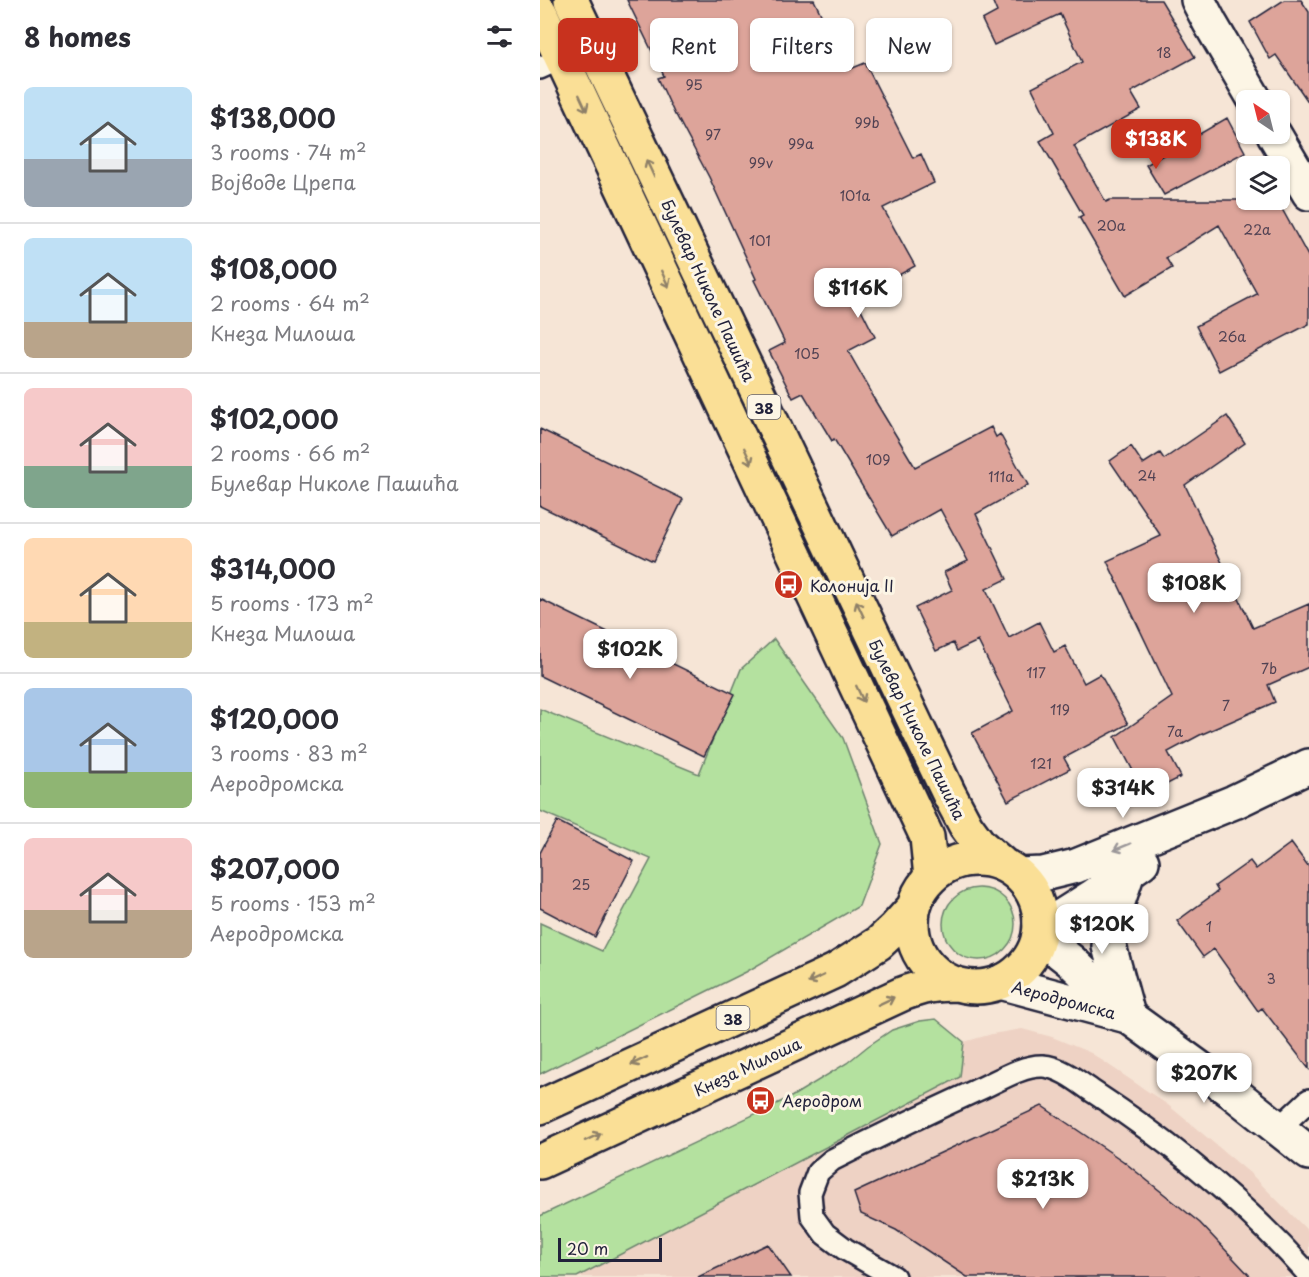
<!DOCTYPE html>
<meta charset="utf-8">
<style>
body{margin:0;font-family:"Playpen Sans",sans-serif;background:#f2f2f3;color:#2b2b33;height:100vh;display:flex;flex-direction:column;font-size:22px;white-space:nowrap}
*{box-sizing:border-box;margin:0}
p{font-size:20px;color:#7c7c81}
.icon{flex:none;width:33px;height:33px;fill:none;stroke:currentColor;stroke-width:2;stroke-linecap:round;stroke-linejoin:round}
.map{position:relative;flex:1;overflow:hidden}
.side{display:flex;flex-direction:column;background:#fff;width:540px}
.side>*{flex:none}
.hud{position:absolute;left:18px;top:18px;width:570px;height:54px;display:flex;gap:12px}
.needle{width:39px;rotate:325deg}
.controls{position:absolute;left:696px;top:90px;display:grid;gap:12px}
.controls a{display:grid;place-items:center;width:54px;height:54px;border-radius:9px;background:#fff;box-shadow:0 2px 4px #0004;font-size:30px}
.scale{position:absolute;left:18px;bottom:15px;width:104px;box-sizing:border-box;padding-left:6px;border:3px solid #22223b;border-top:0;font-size:16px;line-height:21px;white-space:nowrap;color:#22223b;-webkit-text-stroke:4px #fcf5e5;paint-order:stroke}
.price{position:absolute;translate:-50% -51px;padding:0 14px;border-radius:12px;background:#fff;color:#222;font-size:20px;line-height:39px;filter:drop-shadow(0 2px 3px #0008)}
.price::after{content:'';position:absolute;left:50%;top:36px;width:18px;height:14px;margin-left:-9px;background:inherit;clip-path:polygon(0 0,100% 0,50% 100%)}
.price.selected{background:#c8321e;color:#fff}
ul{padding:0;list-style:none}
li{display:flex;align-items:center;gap:18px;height:150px;padding:0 24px}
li+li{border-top:2px solid #e1e1e2}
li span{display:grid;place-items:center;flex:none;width:168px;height:120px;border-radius:9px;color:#555}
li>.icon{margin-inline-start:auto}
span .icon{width:72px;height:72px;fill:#fffc;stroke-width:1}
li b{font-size:26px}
h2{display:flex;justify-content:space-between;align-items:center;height:72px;padding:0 24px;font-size:26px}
.tag{padding:0 21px;border-radius:9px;background:#fff;box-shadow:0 2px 4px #0004;font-size:21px;line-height:54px}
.tag.selected{background:#c8321e;color:#fff}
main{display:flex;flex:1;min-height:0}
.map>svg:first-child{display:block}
.built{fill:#eed2c4}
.green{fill:#b4e19f;stroke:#6b826d;stroke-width:1.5}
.building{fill:#dda49a;stroke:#22223b;stroke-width:1.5}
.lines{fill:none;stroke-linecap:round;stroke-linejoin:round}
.service-casing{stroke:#22223b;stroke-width:26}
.minor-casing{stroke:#22223b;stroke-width:38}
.tertiary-casing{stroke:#22223b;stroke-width:38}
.primary-casing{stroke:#22223b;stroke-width:38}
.service{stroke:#fcf5e5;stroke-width:21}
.minor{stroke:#fcf5e5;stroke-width:33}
.tertiary{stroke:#fcf5e5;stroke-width:33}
.primary{stroke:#fadf96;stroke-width:33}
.oneway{stroke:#8e8068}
.oneway2{stroke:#9a9698}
.labels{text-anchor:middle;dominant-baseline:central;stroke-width:6;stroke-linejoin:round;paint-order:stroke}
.number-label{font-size:14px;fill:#514253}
.shield{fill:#fcf5e5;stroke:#63616e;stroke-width:1.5}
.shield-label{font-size:15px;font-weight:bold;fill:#22223b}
.street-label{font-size:16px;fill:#22223b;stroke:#fcf5e5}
.poi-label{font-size:16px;fill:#22223b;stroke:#fcf5e5;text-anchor:start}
</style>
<main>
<section class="side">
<h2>8 homes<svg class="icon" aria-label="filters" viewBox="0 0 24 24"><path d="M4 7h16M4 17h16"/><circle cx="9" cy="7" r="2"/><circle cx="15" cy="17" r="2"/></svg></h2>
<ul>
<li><span style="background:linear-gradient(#bfe0f5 60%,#9aa5b1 0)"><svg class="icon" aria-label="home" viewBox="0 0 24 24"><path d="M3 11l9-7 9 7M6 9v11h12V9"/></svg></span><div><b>$138,000</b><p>3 rooms · 74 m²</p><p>Војводе Црепа</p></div></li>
<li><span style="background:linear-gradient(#bfe0f5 70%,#b9a48a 0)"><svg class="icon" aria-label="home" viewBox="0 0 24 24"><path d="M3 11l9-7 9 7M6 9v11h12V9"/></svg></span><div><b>$108,000</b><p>2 rooms · 64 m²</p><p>Кнеза Милоша</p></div></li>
<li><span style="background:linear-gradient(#f6c9c9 65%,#7fa58c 0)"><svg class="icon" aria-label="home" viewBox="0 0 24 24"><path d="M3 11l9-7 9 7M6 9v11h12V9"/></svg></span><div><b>$102,000</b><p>2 rooms · 66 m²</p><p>Булевар Николе Пашића</p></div></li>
<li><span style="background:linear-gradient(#ffd9b3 70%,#c2b280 0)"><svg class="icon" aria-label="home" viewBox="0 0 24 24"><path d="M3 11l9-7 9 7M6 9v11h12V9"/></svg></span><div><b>$314,000</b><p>5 rooms · 173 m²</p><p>Кнеза Милоша</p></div></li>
<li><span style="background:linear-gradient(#a9c7e8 70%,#8fb573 0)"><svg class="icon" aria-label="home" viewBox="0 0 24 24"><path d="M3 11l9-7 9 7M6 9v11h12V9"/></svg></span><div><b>$120,000</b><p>3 rooms · 83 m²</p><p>Аеродромска</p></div></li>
<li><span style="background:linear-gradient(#f6c9c9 60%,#b9a48a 0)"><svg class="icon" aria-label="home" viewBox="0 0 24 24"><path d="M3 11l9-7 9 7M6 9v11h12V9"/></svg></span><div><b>$207,000</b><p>5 rooms · 153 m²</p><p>Аеродромска</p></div></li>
</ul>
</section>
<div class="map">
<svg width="769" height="1277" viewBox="0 0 769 1277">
<rect width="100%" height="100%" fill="#f6e5d6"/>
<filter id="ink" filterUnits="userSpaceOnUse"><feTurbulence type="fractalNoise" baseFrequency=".0167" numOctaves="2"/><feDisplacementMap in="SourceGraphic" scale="12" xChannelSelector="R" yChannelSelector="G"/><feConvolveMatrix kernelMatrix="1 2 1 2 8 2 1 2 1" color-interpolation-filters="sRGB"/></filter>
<g filter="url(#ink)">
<path class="built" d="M482,1029L512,1037L551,1053L628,1105L711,1174L769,1232V1277H37L420,1077L424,1042L452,1034Z"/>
<path class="green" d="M234,639L303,738L342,844L319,906L206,972L0,1074V923L62,951L111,859L0,811V709L159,774L201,669Z
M403 924a36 36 0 1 1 72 0a36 36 0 1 1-72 0Z
M396,1019L424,1042L420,1077L37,1277H0V1216L251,1097L307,1063L328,1046L352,1030L380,1021Z"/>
<path class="building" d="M87,0H274L308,70L325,63L373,158L381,154L394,183L343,208L375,266L316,299L335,337L308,351L332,393L331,394L375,467L451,427L456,437L460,434L488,485L436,514L467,579L446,589L469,638L499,622L514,652L525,646L544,683L560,674L588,724L524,758L530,769L468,801L432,733L473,711L438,641L417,651L413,643L396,651L375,608L412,590L404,572L428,561L400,509L352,536L294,439L292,441L263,393L253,398L229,351L245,343L214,280L216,279L169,177L136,115H135L118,78L124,76Z
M452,0H621L655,57L591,92L601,109L534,146L566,202L570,200H737L769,258V324L679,371L656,326L717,294L679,225L626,258L632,268L585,296L539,217L543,215L500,141L514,133L492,88L542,62L520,14L454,45L442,20L457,12Z
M744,0H761L769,12V103L736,55L730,59L710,22Z
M687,118L705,152L624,195L606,165Z
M687,416L705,443L645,485L713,628L769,604V667L728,685L735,702L660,735L628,752L641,777L606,795L575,737L632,697L567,561L621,536L570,461L591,446L603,464L620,453L624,459Z
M0,429L143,499L113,561L0,506Z
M0,599L195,694L164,756L0,676Z
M17,821L94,861L55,937L0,908V853Z
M751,843L769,867V1069L722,1008L718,1011L674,949L663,957L637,921L678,891L675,886L710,861L716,869Z
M502,1106L583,1161L660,1223L711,1277H427L356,1230L321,1214L314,1193Z
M228,1244L251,1277H158Z"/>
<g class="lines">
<defs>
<path id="service" d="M0,68L22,58
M738,1129L769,1100
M354,1277L305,1249L285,1234L272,1216L270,1193L278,1172L292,1160C339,1136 387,1113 435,1091C455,1083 481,1065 503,1066C521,1067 540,1083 555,1093C633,1144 707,1205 769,1275"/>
<path id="minor" d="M658,0L670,23L715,100
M734,134L769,193
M479,875L503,874L536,866L694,802L769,766
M500,922L519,918L552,897L602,862"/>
<path id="tertiary" d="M499,936L531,961L589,1017L691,1091L769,1153
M460,982L587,1016
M588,1015L569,946L571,923L589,869"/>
<path id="primary" d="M31,0L409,794L426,826L440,845L461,863
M0,12L387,837L391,877
M372 923a64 64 0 1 1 128 0a64 64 0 1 1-128 0Z
M0,1107L295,971L339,943L355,928L373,908
M0,1162L362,994C383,986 395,984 417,984"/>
</defs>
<use href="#service" class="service-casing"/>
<use href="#minor" class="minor-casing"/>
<use href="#tertiary" class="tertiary-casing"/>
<use href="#primary" class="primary-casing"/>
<use href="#service" class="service"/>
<use href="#minor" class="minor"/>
<use href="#tertiary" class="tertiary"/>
<use href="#primary" class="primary"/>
</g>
<defs><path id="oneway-shaft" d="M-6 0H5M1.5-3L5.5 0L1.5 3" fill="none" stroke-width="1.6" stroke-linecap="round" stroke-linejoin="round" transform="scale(1.5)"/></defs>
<g class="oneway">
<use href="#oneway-shaft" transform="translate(43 103) rotate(65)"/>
<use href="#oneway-shaft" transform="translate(110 168) rotate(-115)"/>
<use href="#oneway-shaft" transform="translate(125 279) rotate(65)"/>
<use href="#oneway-shaft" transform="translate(208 456) rotate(65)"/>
<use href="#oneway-shaft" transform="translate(320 609) rotate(-115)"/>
<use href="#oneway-shaft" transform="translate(320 694) rotate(65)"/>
<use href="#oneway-shaft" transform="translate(276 979) rotate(155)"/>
<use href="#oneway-shaft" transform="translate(346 1001) rotate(-25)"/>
<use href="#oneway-shaft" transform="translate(99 1061) rotate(155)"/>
<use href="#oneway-shaft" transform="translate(53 1137) rotate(-25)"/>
</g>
<use class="oneway2" href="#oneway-shaft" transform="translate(582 847) rotate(158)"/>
</g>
<defs>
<symbol id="bus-disc" viewBox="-11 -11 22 22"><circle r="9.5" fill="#c8321e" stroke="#fcf5e5"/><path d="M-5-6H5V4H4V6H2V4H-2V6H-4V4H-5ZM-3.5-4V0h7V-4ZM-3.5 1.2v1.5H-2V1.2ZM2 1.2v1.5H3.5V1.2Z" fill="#fff"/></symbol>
</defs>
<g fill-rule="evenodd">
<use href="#bus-disc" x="232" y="568" width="33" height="33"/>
<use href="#bus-disc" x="204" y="1084" width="33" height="33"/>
</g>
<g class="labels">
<g class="number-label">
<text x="624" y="52">18</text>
<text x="154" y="84">95</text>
<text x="327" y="122">99b</text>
<text x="173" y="134">97</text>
<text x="261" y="143">99a</text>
<text x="221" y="162">99v</text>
<text x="315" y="195">101a</text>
<text x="571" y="225">20a</text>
<text x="717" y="229">22a</text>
<text x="220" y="240">101</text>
<text x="692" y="336">26a</text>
<text x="267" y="353">105</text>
<text x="338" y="459">109</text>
<text x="607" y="475">24</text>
<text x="461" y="476">111a</text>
<text x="729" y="668">7b</text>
<text x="496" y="672">117</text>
<text x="686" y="705">7</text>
<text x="520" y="709">119</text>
<text x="635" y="731">7a</text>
<text x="501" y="763">121</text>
<text x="41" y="884">25</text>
<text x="669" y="926">1</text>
<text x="731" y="978">3</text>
</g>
<g class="shield">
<rect x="207.5" y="395" width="33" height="24" rx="4.5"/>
<rect x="176.5" y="1006" width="33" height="24" rx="4.5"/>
</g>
<g class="shield-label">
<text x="224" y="407">38</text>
<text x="193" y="1018">38</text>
</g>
<g class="street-label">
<text transform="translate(169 290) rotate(65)">Булевар Николе Пашића</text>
<text transform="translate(378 729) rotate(64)">Булевар Николе Пашића</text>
<text transform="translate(524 999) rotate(15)">Аеродромска</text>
<text transform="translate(207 1066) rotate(-25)">Кнеза Милоша</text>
</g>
<g class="poi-label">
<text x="270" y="585">Колонија II</text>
<text x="242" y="1100">Аеродром</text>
</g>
</g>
</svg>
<div class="controls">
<a><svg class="needle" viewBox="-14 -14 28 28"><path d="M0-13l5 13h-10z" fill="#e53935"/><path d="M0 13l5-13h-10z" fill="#7c7c81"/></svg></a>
<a><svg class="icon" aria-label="layers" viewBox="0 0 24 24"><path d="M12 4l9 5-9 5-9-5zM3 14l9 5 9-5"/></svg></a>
</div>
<div class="scale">20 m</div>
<b class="price selected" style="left:616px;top:170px">$138K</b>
<b class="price" style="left:318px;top:319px">$116K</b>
<b class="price" style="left:654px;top:614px">$108K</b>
<b class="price" style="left:90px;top:680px">$102K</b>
<b class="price" style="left:583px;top:819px">$314K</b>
<b class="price" style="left:562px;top:955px">$120K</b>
<b class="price" style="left:664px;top:1104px">$207K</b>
<b class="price" style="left:503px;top:1210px">$213K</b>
<div class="hud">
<a class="tag selected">Buy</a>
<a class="tag">Rent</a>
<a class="tag">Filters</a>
<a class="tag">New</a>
</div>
</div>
</main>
